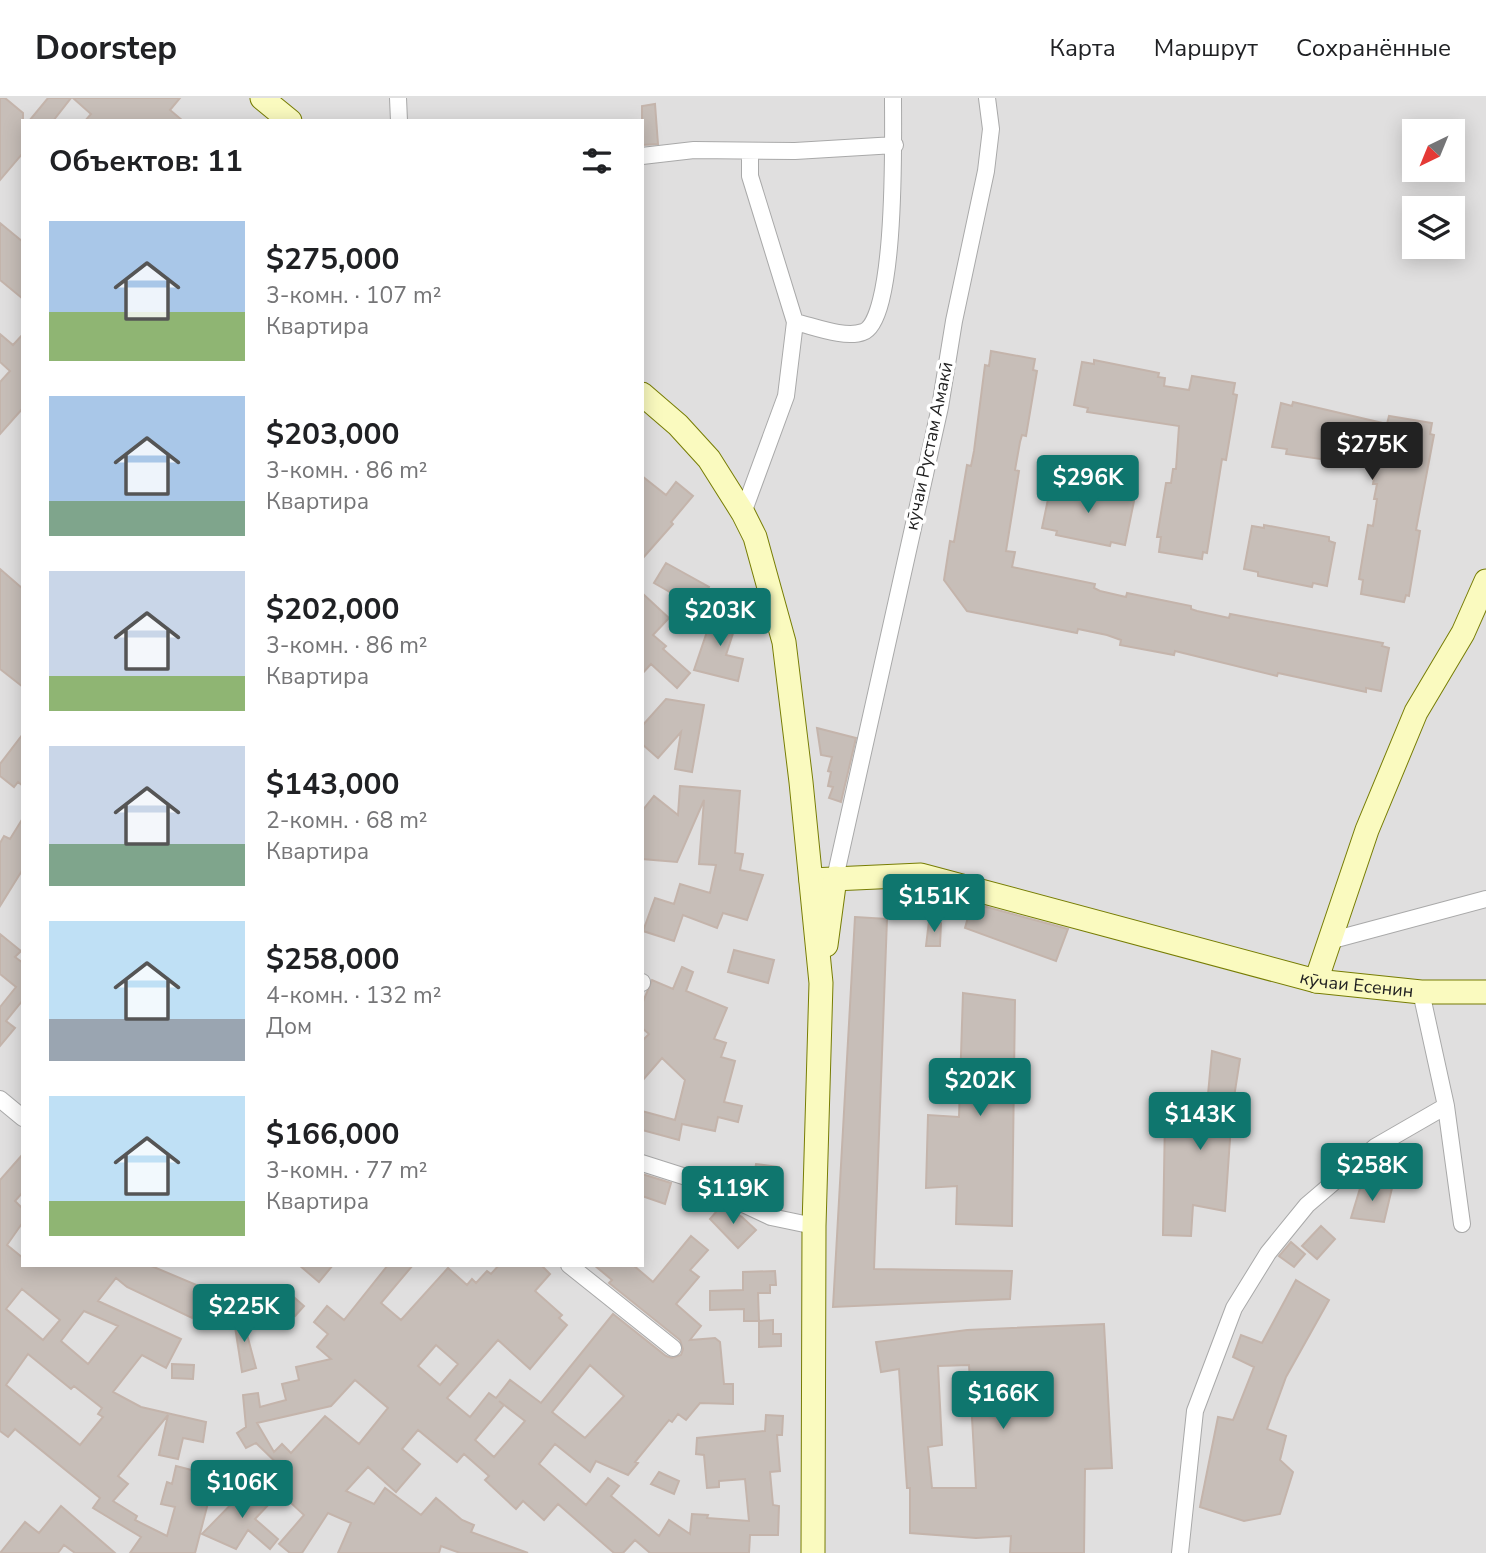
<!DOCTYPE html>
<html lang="ru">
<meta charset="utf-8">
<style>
body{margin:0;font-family:"Nunito Sans",sans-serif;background:#f2f2f2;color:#202124;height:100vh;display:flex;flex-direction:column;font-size:26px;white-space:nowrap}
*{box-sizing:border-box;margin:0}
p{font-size:23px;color:#757577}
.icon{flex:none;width:38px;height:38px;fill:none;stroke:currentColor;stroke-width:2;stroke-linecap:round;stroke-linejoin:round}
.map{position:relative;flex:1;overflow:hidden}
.sheet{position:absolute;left:21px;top:21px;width:623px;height:1148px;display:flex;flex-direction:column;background:#fff;border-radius:0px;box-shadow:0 4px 18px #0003}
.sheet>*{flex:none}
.needle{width:46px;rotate:223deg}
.controls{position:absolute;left:1402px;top:21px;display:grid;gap:14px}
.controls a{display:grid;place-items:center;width:63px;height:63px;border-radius:0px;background:#fff;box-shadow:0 4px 18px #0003;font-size:35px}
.price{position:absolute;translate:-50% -60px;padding:0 16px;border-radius:7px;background:#0f766e;color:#fff;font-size:23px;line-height:46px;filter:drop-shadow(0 2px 4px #0008)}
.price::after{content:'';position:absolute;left:50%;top:42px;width:21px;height:16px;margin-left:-10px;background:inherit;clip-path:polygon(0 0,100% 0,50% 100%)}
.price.current{background:#222;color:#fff}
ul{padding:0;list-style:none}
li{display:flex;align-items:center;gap:21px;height:175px;padding:0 28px}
li span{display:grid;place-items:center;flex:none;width:196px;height:140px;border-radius:0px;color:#555}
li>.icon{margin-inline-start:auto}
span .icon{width:84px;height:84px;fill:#fffc;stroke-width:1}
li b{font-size:30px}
h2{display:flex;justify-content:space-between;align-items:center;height:84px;padding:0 28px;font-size:30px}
header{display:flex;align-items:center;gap:42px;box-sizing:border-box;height:98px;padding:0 35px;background:#fff;border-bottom:2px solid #e0e0e0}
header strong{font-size:33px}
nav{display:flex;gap:38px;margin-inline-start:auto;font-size:24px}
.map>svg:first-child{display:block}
.residential{fill:#e0dfdf;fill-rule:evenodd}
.building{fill:#c7beb8;stroke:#c4b4ab;stroke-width:2;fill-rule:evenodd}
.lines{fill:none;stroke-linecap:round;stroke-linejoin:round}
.street-casing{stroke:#a9a9a9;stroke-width:18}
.secondary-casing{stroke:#777d04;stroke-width:25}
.street{stroke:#fff;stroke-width:16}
.secondary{stroke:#fafabf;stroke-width:23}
.labels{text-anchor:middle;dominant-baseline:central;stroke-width:7;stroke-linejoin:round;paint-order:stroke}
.street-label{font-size:18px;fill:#222;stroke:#fff}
</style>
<header>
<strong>Doorstep</strong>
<nav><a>Карта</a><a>Маршрут</a><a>Сохранённые</a></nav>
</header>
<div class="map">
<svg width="1486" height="1455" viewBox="0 0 1486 1455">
<rect width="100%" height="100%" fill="#f2eee9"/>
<path class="residential" d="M0,0H1486V1455H0ZM23,23H642V1167H23ZM1414,33H1452V72H1414ZM1414,110H1452V149H1414Z"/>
<path class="building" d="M0,0H5L23,15V55L0,82Z
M48,0H71L53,23H29Z
M73,0H180L170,12L183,23H85L91,16Z
M655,6L658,46L642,47V8Z
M0,125L23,144V201L0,182Z
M0,236L13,247L23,236V310L0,336V284L10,273L0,264Z
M991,253L1035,261L1033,272L1037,273L1026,338L1022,337L1020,344L1015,372L1019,373L1006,453L1015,454L1012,469L1095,486L1094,490L1100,493L1126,499L1127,495L1191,508V511L1197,513L1229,520L1230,516L1383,545L1382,548L1389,550L1381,593L1366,590V594L1278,575L1277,578L1175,553L1174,557L1120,547L1121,542L1107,537L1078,531L1077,535L967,513L944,482L950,443L954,444L967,367L971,368L974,353L985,267L989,268Z
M1094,262L1159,275L1158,279L1165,280L1164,288L1189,292L1192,278L1235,285L1233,296L1237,297L1226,362L1222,361L1207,455L1203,454L1202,461L1159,454L1161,439H1157L1166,385H1171L1173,371H1176L1179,328L1087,314L1088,310L1074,307L1082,264L1094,266Z
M1293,304L1387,326L1389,318L1432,325L1430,336L1434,337L1416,432L1420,433L1409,498L1406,497L1404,504L1361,496L1363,482L1359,481L1368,427L1373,428L1377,401H1374L1377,386H1373L1376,369L1286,356L1287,351L1272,349L1281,305L1292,308Z
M642,378L666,397L676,384L693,398L671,424L673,426L642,461Z
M1063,385L1128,398L1127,402L1134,403L1125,447L1111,444L1110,448L1056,437L1057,433L1042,430L1051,387L1062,389Z
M1264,427L1329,439V443L1335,445L1327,488L1313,485L1312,489L1258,478V474L1244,471L1252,428L1264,430Z
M666,465L709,489L698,510L654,485Z
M0,471L23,491V589L0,571Z
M642,495L669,520L653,537L666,548L663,551L690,575L677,590L651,566L642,576Z
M715,510L739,517L726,557L743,561L738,583L694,572Z
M666,601L704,607L692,674L675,671L681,634L658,660L642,646V628Z
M817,630L856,640L841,704L829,700L833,689L828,688L831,674L828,673L832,659L821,657Z
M23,636V688L18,684L14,689L0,678V666Z
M680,688L740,693L735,755L743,756L740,772L763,777L747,822L723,815L717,830L683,817L674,843L643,833L655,800L674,806L680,786L710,795L716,767L699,766L704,702L677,764L642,761V713L654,698L678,717Z
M23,720V771L0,808V745L4,738L10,741Z
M913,791L944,798L939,814L910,806Z
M972,805L1068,831L1056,863L965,830Z
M855,819L887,821L874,1171L1012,1173L1010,1201L833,1209Z
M929,823L941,825L940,848H926Z
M0,836L21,853L15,859L23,865V902L6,923L15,930L0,948V909L16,889L0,876Z
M734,852L774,862L768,885L728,874Z
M682,869L693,874L686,893L727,910L714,941L726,945L721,959L735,963L724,1004L742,1008L738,1024L718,1019L715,1033L682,1026L679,1042L642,1032V1013L675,1022L685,982L662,960L642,983V943L649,936L642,930V906L652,882L673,891Z
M963,895L1015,902L1012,1128L956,1126L957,1088L926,1090L928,1017L959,1019Z
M1212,953L1240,961L1232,1012L1225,1113L1193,1107L1191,1138L1163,1137L1165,1018L1200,1019L1201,1006L1207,1007Z
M23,1056V1094L15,1103L23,1111V1124L7,1147L23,1160V1167H149L206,1191L192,1220L127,1189L116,1180L98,1203L181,1241L166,1270L142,1257L113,1294L141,1309L206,1324L203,1344L183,1340L178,1361L159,1357L168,1317L118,1378L128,1386L113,1403L137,1418L135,1422L167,1438L175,1409L161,1406L167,1384L172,1386L176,1368L215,1378L195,1455H130L141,1439L93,1410L100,1400L15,1331L8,1339L0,1333V1082ZM22,1191L60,1222L43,1242L6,1211ZM84,1213L118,1228L88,1266L61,1243ZM28,1256L71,1291L74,1288L102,1310L98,1316L103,1319L80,1347L6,1287Z
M756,1066L779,1069L773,1109L751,1098Z
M642,1076L671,1085L665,1106L642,1098Z
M1362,1084L1392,1090L1384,1124L1351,1120Z
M722,1107L742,1119L756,1132L738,1150L710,1121Z
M1321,1128L1335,1141L1317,1161L1302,1148Z
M691,1138L708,1152L690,1172L699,1179L676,1206L701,1228L690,1242L715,1240L720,1244L724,1286H733V1306L700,1305L686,1322L678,1316L672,1324L669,1322L635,1364L638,1365L628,1377L596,1363L590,1374L555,1346L539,1366L586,1407L608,1380L619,1388L611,1398L659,1438L669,1422L690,1436L692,1416L708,1417L707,1420L749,1423L745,1381L719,1383V1389L707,1390L704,1357L696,1356L697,1340L765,1333L766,1317L783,1318L782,1337H777L780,1373L770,1374L773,1407L779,1408L778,1437H750L749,1455H650L635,1442L623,1455H614L558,1406L544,1422L523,1403L516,1411L485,1382L489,1378L464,1356L457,1364L418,1332L402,1351L420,1366L396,1394L368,1369L346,1393L374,1406L385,1390L421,1417L436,1400L462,1422L474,1427L471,1434L528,1455H460L441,1448L439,1455H338L351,1425L328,1415L302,1455H290L279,1446L304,1417L277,1392L290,1378L256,1345L246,1350L237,1335L246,1329L243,1297L258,1295L260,1309L286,1302L282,1286L299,1282L296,1269L331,1261L317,1249L328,1236L314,1224L327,1208L344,1222L388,1167H413L381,1205L401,1222L448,1170L467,1187L472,1181L476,1185L487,1173L491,1176L499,1167H541L550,1176L535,1193L562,1217L559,1220L567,1227L530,1271L498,1242L447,1300L470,1319L489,1295L496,1300L510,1282L541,1305L613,1216L666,1258L672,1260L681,1257L683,1251L680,1242L609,1185L612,1182L594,1167H633L653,1184ZM436,1247L458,1266L440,1287L418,1268ZM590,1267L624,1298L585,1340L552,1314ZM355,1282L388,1310L359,1346L325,1318L291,1355L282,1346L274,1354L257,1325L331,1308ZM499,1303L525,1323L494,1359L475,1342L504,1307Z
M1291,1144L1305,1156L1294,1169L1279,1158Z
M299,1167H333L319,1184Z
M775,1173L776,1187H770V1195H758L759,1223H744V1211L710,1212V1193L743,1192V1174Z
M1296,1182L1329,1202L1286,1279L1267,1331L1286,1338L1280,1362L1293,1374L1280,1416L1244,1423L1200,1409L1218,1319L1233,1322L1254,1269L1233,1259L1241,1237L1262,1245Z
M288,1194L304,1208L295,1218L279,1203Z
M241,1214L256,1270L242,1274L233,1216Z
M773,1222V1236H781V1248L759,1249V1223Z
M1104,1226L1112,1370L1085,1371L1084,1455H1010L1011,1438L976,1440L910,1435V1390H907L899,1271L881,1274L876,1244L967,1232ZM969,1267L976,1390H932L928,1349L942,1347L938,1268Z
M172,1266L194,1267L193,1281L172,1280Z
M659,1374L679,1383L674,1396L651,1386Z
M252,1385L271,1404L255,1421L278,1441L270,1451L248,1432L236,1451L202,1436Z
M61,1408L115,1455H75L64,1447L58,1455H0L25,1424L39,1435Z"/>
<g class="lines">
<defs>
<path id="street" d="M398,0L399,23
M750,53V78L795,224
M642,58L694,52L795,53L895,47
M743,415L786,298L795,224C813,228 845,241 863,234C897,222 893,37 893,0
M835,780L940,309L954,223L986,73L991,31L987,0
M1329,843L1486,801
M642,884V885
M1421,894L1446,1008
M0,1001L23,1020
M642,1065L686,1079L771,1119L814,1128
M569,1167L673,1250
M1180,1455L1195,1313L1234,1210L1268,1155L1307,1107L1375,1049L1446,1008L1462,1126"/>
<g id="secondary">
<path d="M262,0L290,23"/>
<path d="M642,296L678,327L709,361L743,415L755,439L784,544L801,684L821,885L814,1128L813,1455"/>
<path id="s1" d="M811,782L921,777L1316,883L1421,894H1486"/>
<path d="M826,847L835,780"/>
<path d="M1316,883L1367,732L1416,614L1463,535L1486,483"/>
</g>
</defs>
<use href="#street" class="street-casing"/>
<use href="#secondary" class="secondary-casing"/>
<use href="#street" class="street"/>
<use href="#secondary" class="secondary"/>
</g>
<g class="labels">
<g class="street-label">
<text transform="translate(929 348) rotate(-78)">кӯчаи Рустам Амакӣ</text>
<text stroke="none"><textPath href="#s1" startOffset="560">кӯчаи Есенин</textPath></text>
</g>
</g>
</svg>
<div class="controls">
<a><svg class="needle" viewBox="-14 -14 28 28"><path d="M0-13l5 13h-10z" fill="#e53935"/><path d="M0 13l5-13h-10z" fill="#757577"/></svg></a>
<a><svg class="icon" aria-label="layers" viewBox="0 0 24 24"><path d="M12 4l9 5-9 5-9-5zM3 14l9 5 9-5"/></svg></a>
</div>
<b class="price current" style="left:1372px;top:384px">$275K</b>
<b class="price" style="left:1088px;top:417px">$296K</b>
<b class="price" style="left:720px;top:550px">$203K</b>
<b class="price" style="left:934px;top:836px">$151K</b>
<b class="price" style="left:980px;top:1020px">$202K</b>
<b class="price" style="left:1200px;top:1054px">$143K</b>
<b class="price" style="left:1372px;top:1105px">$258K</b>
<b class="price" style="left:733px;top:1128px">$119K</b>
<b class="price" style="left:244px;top:1246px">$225K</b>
<b class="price" style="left:1003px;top:1333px">$166K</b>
<b class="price" style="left:242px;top:1422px">$106K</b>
<section class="sheet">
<h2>Объектов: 11<svg class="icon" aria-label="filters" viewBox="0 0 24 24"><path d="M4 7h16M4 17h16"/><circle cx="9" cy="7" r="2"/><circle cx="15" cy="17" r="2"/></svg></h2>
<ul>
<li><span style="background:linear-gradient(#a9c7e8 65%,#8fb573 0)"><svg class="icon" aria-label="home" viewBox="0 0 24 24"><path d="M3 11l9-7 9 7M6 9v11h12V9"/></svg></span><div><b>$275,000</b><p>3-комн. · 107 m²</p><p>Квартира</p></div></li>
<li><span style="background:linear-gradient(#a9c7e8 75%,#7fa58c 0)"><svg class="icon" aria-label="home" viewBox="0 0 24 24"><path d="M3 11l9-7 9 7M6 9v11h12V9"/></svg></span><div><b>$203,000</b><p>3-комн. · 86 m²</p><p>Квартира</p></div></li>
<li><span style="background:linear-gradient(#c9d6e8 75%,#8fb573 0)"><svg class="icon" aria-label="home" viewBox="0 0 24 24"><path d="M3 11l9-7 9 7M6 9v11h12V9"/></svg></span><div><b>$202,000</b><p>3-комн. · 86 m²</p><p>Квартира</p></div></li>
<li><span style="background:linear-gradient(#c9d6e8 70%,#7fa58c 0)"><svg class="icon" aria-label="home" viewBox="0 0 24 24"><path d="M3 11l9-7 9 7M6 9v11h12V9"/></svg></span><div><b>$143,000</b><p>2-комн. · 68 m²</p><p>Квартира</p></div></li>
<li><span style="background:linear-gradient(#bfe0f5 70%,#9aa5b1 0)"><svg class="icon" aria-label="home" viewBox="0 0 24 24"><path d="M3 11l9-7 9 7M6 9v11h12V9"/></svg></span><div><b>$258,000</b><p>4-комн. · 132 m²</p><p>Дом</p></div></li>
<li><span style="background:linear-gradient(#bfe0f5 75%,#8fb573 0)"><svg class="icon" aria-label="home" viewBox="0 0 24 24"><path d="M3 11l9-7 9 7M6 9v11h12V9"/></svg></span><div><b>$166,000</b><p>3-комн. · 77 m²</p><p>Квартира</p></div></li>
</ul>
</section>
</div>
